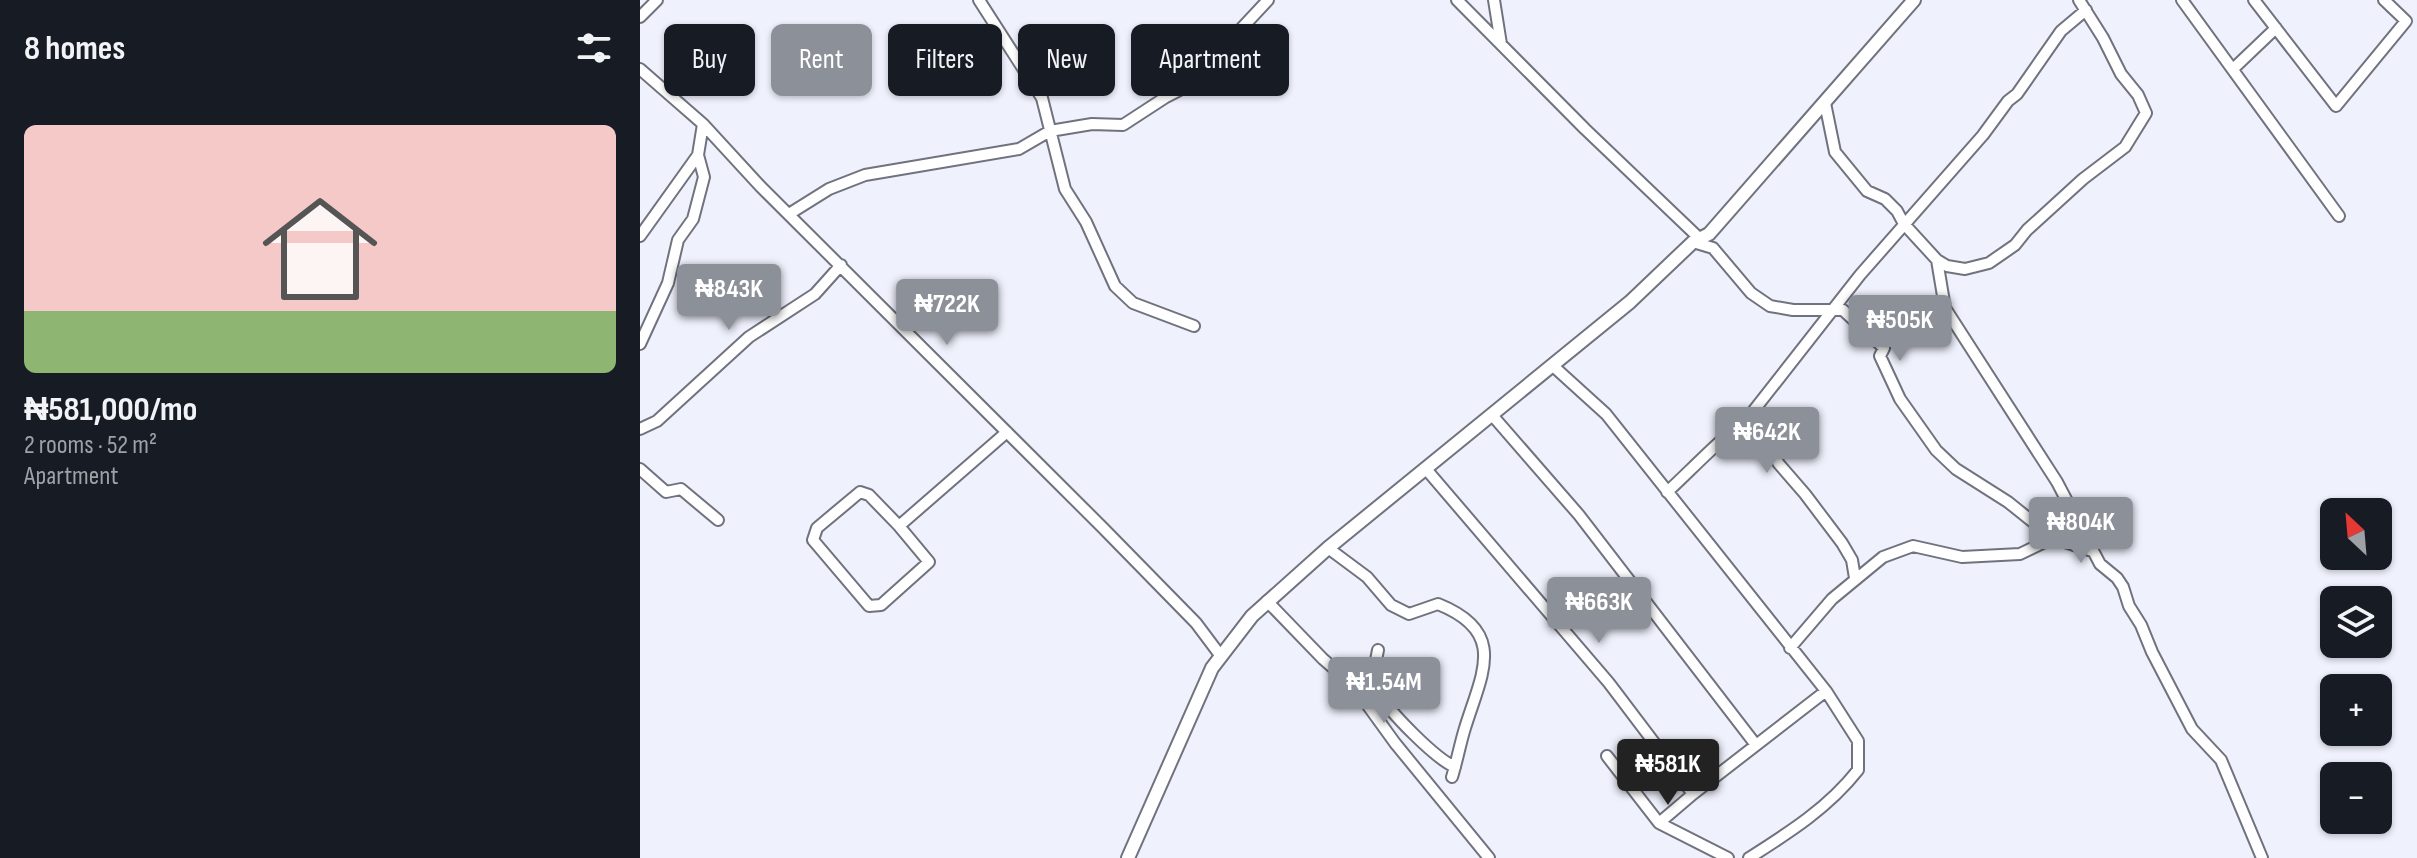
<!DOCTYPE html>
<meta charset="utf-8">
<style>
body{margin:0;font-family:"Sofia Sans Condensed",sans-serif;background:#242831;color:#f1f3f6;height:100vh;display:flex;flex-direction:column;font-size:30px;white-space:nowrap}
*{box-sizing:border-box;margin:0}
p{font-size:26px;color:#9ea1a6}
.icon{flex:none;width:44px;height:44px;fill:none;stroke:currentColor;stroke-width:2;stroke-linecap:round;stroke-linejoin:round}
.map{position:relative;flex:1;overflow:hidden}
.details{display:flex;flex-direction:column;background:#171b24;width:640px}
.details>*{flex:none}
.guide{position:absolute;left:24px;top:24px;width:760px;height:72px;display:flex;gap:16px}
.needle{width:52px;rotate:334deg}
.buttons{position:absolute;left:1680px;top:498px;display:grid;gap:16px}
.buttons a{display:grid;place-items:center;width:72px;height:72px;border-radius:12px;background:#171b24;box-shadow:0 2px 6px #0004;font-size:40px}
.price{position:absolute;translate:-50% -68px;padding:0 18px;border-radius:8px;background:#8c9099;color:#fff;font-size:26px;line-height:52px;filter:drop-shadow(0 2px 4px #0008)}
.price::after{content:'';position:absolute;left:50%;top:48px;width:24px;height:18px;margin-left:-12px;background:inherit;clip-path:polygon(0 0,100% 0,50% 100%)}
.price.on{background:#222;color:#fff}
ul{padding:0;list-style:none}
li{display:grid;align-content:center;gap:16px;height:424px;padding:0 24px}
li span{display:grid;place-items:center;height:248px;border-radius:12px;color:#555}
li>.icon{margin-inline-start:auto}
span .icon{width:144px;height:144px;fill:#fffc;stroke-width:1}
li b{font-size:34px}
h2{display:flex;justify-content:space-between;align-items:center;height:96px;padding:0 24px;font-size:34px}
.chip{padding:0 28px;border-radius:12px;background:#171b24;box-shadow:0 2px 6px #0004;font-size:28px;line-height:72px}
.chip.on{background:#8c9099;color:#fff}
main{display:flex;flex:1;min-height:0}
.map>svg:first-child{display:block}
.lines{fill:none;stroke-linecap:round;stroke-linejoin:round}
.minor-casing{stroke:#70737d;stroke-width:14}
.major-casing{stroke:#70737d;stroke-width:16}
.minor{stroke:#fff;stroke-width:10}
.major{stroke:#fff;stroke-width:12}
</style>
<main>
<section class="details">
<h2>8 homes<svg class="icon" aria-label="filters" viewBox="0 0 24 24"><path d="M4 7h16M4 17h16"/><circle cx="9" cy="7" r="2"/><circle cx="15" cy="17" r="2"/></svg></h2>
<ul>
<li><span style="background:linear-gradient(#f6c9c9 75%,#8fb573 0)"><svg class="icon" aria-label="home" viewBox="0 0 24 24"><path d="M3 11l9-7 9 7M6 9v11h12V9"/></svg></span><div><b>₦581,000/mo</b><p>2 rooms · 52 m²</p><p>Apartment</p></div></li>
</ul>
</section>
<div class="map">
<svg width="1777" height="858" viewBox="0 0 1777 858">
<rect width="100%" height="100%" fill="#eff1fd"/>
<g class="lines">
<defs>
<path id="minor" d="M339,0L402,98L425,189L446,222L475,286L493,303L554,326
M817,0L945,129L1057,236L1053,242L1073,248L1111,293L1130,306L1153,310H1203L1244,348L1240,356L1260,399L1296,450L1316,469L1368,502L1413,538L1452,551
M854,0L861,44
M1542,0L1699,216
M1614,0L1696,106L1766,21L1744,0
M0,17L17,0
M0,69L63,124L121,187L463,528L556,623L580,655
M1593,69L1636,28
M1185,103L1195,152L1227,191L1245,199L1257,211L1264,224L1297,260L1307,266L1325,269L1349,263L1375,245L1387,230L1443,179L1485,147L1506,113L1498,95L1481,74L1463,38L1439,0
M149,214L189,189L225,175L379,149L410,131L452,124L483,125L526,97L567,76L585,46L628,0
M0,236L58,155
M1297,260L1305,308L1417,482L1460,564L1477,578L1483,587L1489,606L1501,625L1512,652L1552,729L1581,760L1622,858
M0,344L28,283L38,240L53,219L64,177L58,155L63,124
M912,365L966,414L1186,691L1218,741V770C1188,808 1150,832 1109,858
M852,415L939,515L1116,745
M1100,428L1220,275L1343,135L1368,101L1377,94L1421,31L1446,10
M0,429L17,421L109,337L175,294L201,265
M0,469L26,492L41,489L78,520
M786,469L969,683L1053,794L1019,823
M1027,492C1040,481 1089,430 1098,428C1099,427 1110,427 1111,427L1122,437L1139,464L1165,494L1202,543L1212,560L1215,578
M259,526L229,495L220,492L177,528L173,540L229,606L241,605L289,562L259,526L367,432
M688,548L727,577L751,605L769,614L798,604C868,632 842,673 825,728C820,744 817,761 812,777
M627,601L683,659L713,685L755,743L849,858
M1150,648L1192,599L1243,557L1273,546L1322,557L1380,554L1413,538
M738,650C735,665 732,679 739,693C749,712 796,759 815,767
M967,756L1019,823L1088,858
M1053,794L1186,691"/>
<path id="major" d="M488,858L572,668L612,616L688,548L990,302L1053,242L1069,234L1274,0"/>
</defs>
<use href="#minor" class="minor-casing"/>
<use href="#major" class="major-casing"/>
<use href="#minor" class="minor"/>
<use href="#major" class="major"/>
</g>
</svg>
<div class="buttons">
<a><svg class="needle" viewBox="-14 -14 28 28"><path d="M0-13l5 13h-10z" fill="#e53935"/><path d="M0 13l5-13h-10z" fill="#9ea1a6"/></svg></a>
<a><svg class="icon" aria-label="layers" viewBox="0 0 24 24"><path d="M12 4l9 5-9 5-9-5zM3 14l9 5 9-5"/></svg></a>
<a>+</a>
<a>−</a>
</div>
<b class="price" style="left:89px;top:332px">₦843K</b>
<b class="price" style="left:307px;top:347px">₦722K</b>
<b class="price" style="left:1260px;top:363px">₦505K</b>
<b class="price" style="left:1127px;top:475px">₦642K</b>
<b class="price" style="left:1441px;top:565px">₦804K</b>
<b class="price" style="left:959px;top:645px">₦663K</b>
<b class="price" style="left:744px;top:725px">₦1.54M</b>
<b class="price on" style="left:1028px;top:807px">₦581K</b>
<div class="guide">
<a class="chip">Buy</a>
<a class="chip on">Rent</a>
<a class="chip">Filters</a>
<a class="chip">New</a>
<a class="chip">Apartment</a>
</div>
</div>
</main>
